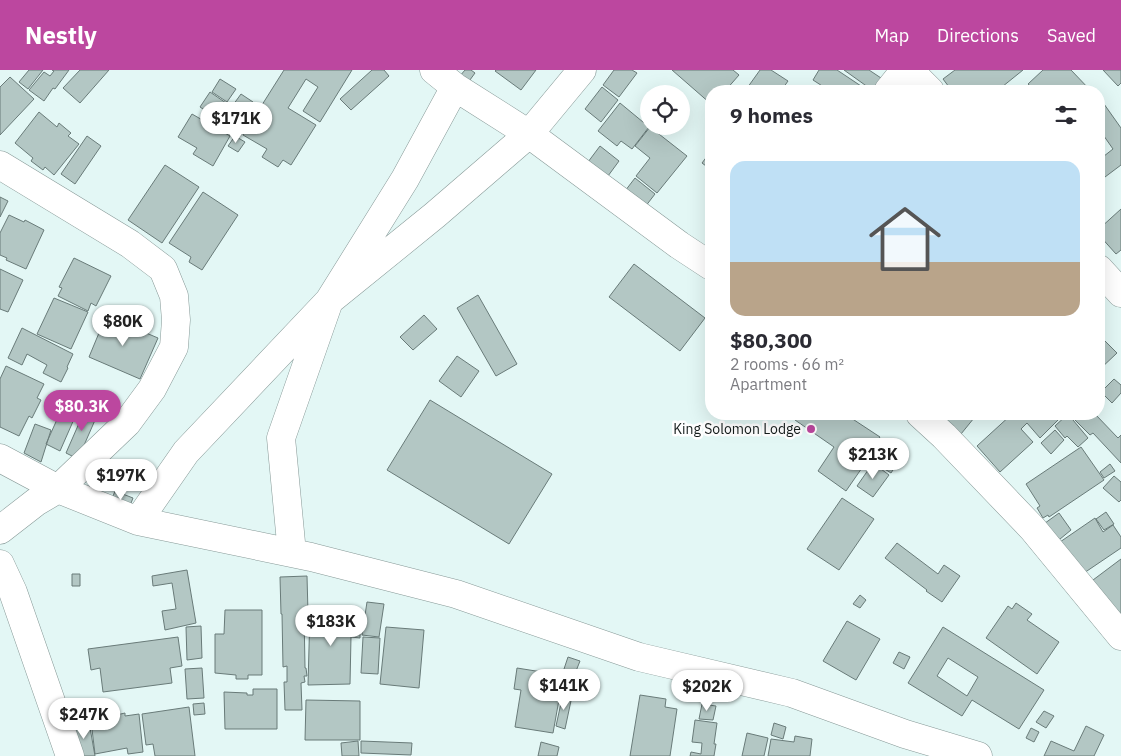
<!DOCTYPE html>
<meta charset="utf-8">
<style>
body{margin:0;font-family:"IBM Plex Sans",sans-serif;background:#f7f7f7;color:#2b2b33;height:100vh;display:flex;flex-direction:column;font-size:19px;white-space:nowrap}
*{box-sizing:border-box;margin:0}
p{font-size:16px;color:#7c7c81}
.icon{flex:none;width:28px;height:28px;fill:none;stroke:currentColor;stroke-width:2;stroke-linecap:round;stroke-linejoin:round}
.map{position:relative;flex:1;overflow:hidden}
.drawer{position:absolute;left:705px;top:15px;width:400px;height:335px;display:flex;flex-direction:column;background:#fff;border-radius:20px;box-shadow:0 5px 20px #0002}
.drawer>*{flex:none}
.fabs{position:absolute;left:640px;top:15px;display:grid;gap:10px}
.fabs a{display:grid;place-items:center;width:50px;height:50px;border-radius:50%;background:#fff;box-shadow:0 5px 20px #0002;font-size:25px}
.price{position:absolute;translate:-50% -42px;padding:0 11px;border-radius:18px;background:#fff;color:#222;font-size:16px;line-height:32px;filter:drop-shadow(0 1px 2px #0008)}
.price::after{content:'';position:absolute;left:50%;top:30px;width:15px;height:11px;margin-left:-8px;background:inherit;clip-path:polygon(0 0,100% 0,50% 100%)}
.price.current{background:#bc479f;color:#fff}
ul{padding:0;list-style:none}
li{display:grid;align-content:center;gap:10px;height:265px;padding:0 25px}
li+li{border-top:1px solid #e1e1e2}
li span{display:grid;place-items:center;height:155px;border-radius:15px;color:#555}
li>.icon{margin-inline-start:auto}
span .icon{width:90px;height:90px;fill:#fffc;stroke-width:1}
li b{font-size:21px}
h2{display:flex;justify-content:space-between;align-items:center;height:60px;padding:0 25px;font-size:21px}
header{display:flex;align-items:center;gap:30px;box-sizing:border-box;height:70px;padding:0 25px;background:#bc479f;color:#fff}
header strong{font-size:24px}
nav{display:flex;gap:28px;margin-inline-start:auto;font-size:18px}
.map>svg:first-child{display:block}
.building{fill:#b3c7c4;stroke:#697b79;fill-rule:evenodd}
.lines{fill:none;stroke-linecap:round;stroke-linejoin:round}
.minor-casing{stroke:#879997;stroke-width:29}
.minor{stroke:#fff;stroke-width:28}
.poi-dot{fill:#bc479f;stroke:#fff;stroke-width:2}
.labels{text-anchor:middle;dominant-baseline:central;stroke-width:5;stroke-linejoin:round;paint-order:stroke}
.poi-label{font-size:14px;fill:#151d1c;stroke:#fff;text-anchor:end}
</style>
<header>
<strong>Nestly</strong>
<nav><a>Map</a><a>Directions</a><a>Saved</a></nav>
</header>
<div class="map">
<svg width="1121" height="686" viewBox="0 0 1121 686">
<rect width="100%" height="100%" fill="#e3f7f5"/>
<path class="building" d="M29,0H43L28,19L19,12Z
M52,0H69L55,19L53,18L44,31L29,20L44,2L50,6L54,1Z
M80,0H109L80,33L63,18Z
M284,0H352L320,52L303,41L318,17L306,9L288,38L316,55L291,95L283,90L278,97L262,87L267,79L243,65Z
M372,0H384L389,6L351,40L340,29Z
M465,0H471L475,3L467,14L459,7Z
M496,0H536L521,20L495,1Z
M614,0H632L637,3L619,27L603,15Z
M672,0H733L739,5L725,21H711V34Z
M760,0H771L788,11L781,21H745Z
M819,0H837L864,18L862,21H830L813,10Z
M844,0H869L881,8L872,20Z
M955,0H1023L997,21H952L943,9Z
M1043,0H1071L1091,21H1036L1028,14Z
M1103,0H1121V13L1118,16Z
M10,7L34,29L0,65V17Z
M220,9L236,19L227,32L212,22Z
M602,17L618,30L601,52L585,39Z
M210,22L245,46L235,60L200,37Z
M241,24L253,32L246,44L233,35Z
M620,33L649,57L632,79L621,71L617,76L598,61Z
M1104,34L1121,58V95L1101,110L1099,107V90L1113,79L1099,59V38Z
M39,42L57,57L59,53L71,63L68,66L79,74L54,105L45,97L43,100L31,91L33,88L15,73Z
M192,44L230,66L213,96L193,84L197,78L178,67Z
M650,57L687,86L657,123L636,106L650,88L635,76Z
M87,66L101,76L75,114L61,104Z
M235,66L245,72L238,82L228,76Z
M600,76L619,91L608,106L588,92Z
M708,85L711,88L710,99L702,93Z
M165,95L199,117L162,173L128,150Z
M635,108L655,124L645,137L625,121Z
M203,122L238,145L202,200L189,192L191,187L169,173Z
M0,127L8,131L0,147Z
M1121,139V180L1116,184L1099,165V159Z
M9,145L24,152L25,150L44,160L26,199L6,190L7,188L0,185V163Z
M74,188L111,206L96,236L91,233L88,241L58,226L62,218L59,217Z
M634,194L705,248L680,281L609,227Z
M0,199L23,210L8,242L0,239Z
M478,225L517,294L496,306L457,238Z
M54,228L88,242L71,279L37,264Z
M424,245L437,259L413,280L400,267Z
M106,246L158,268L140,309L89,287Z
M22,258L73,284L67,297L68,298L61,312L43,303L47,295L27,284L22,295L8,288Z
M1099,265L1117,283L1099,300Z
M457,286L479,301L461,327L439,311Z
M6,296L44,314L37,328L41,330L32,348L29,346L19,366L0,357V309Z
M1114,309L1121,315V323L1112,333L1101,322Z
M68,325L82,331L60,381L46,374Z
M430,330L552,404L509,474L387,400Z
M87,335L99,341L78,389L66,383Z
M800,344H845L880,367L872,378L875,379L846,421L818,401L834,377L795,350Z
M934,344H969L974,348L961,364Z
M1012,344H1036L1040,348L1045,344H1046L1048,346L1051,344H1064L1040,368L1027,353L1021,359L1033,372L1000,402L977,376Z
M1068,344L1088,368L1078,377L1067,366L1065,368L1055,356Z
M1069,344H1095L1118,368L1121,365V393L1093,363L1090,365Z
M35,354L51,360L41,392L24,383Z
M1055,360L1064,370L1051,384L1041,373Z
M883,374L902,386L891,403L872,391Z
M1081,377L1104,410L1049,447L1048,445L1043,448L1037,438L1040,436L1026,414Z
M873,393L889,405L873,427L857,416Z
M1110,394L1115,401L1104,408L1100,402Z
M1114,406L1121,412V430L1119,432L1103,418Z
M115,421L133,428L128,441L110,434Z
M842,428L874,449L839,500L807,479Z
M1106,442L1114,454L1104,460L1096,449Z
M1059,443L1071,460L1054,474L1041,456Z
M1095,448L1103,462L1113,455L1121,467V478L1081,505L1060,472Z
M897,473L938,504L944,495L960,506L942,532L926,521L927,520L885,488Z
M1121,489V543L1115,548L1089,513Z
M187,500L196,553L165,560L162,541L176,539L172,513L153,516L152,506Z
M72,504H80V516H72Z
M307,506L308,543H304L305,597V598H306L307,606H304L305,612L301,613L302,640H285L284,612H287V596L283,597L282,544H281L280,507Z
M860,525L866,530L860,538L853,534Z
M367,532L384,534L379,567L362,565Z
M1016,533L1032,544L1027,550L1059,572L1037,604L986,568L1008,536L1012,539Z
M225,540H262V605H248V609H236V605L215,603V564H224Z
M310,541H352L351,552L360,553V568L351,567L350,614L308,615Z
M847,551L880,569L856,610L823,591Z
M201,556L202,588L187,590L186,557Z
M386,557L424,560L419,618L380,614Z
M943,557L1044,620L1019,659L972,630L962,646L908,613ZM948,588L978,607L967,626L937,606Z
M178,567L182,596L170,598L172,613L103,622L100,598L91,600L88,579Z
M363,567L380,568L378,604L361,603Z
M899,582L910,587L904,599L893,593Z
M568,587L580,591L574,606L563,602Z
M202,598L204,628L187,629L185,599Z
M517,598L542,602L541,610L562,613L553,663L515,657L521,620L514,619Z
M253,619H277V659H225L224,622L247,623V625H253Z
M563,624L572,626L565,659L556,656Z
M640,625L666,629L665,637L677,639L670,686H630Z
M306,630L360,631V670H305Z
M204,633L205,644L194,645L193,634Z
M702,634L716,636L713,650L699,649Z
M189,637L195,686H155L153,674L146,675L142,644Z
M1044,641L1054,646L1046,658L1036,652Z
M125,643V646L139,644L143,682L128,684L127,678L95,684L91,651Z
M695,650L717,653L714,674H716L714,686H690L691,682L701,684L702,673L692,672Z
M89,652L95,686H78L73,654Z
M774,653L786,657L783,669L771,665Z
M1086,656L1104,665L1094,686H1044L1051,671L1074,681Z
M1031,658L1039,662L1034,672L1026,668Z
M747,663L768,668L764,686H742Z
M795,666L812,669L810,686H768L771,669L794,672Z
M358,671L359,686H342L341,673Z
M361,671L412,673L411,685L361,683Z
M541,672L559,677L557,686H538Z"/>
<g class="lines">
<defs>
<path id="minor" d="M434,0L455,17L529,64L679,175L711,196
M909,0L930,21
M888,21L905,0
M0,95L130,174L163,199L174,226L176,250L174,277L152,319L127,353L58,419L36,432L0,460
M1099,199L1121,223
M920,344L944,366L1033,459L1121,566
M0,388L58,419L138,451L311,487L456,524L639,587L792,623L905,664L978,686
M138,451L186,382L329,231L435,145L529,64L582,0
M292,483L281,368L329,231L405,109L455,17
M0,494L13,522L70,686"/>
</defs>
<use href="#minor" class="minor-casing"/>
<use href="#minor" class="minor"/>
</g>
<circle class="poi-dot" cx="811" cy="359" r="5"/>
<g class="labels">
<g class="poi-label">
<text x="801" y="359">King Solomon Lodge</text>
</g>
</g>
</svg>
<div class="fabs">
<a><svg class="icon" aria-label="locate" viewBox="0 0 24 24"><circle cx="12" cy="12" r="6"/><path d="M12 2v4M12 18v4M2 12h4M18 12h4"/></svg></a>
</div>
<b class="price" style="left:236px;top:74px">$171K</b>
<b class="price" style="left:123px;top:277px">$80K</b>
<b class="price current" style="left:82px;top:362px">$80.3K</b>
<b class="price" style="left:873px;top:410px">$213K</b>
<b class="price" style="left:121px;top:431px">$197K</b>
<b class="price" style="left:331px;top:577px">$183K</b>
<b class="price" style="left:564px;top:641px">$141K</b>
<b class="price" style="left:707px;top:642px">$202K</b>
<b class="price" style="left:84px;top:670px">$247K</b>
<section class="drawer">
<h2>9 homes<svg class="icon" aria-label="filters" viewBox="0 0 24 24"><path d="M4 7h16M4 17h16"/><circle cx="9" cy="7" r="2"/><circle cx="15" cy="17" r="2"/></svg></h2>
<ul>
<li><span style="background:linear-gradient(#bfe0f5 65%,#b9a48a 0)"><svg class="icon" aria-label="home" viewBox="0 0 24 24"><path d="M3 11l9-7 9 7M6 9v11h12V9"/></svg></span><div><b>$80,300</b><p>2 rooms · 66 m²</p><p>Apartment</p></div></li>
</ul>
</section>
</div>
